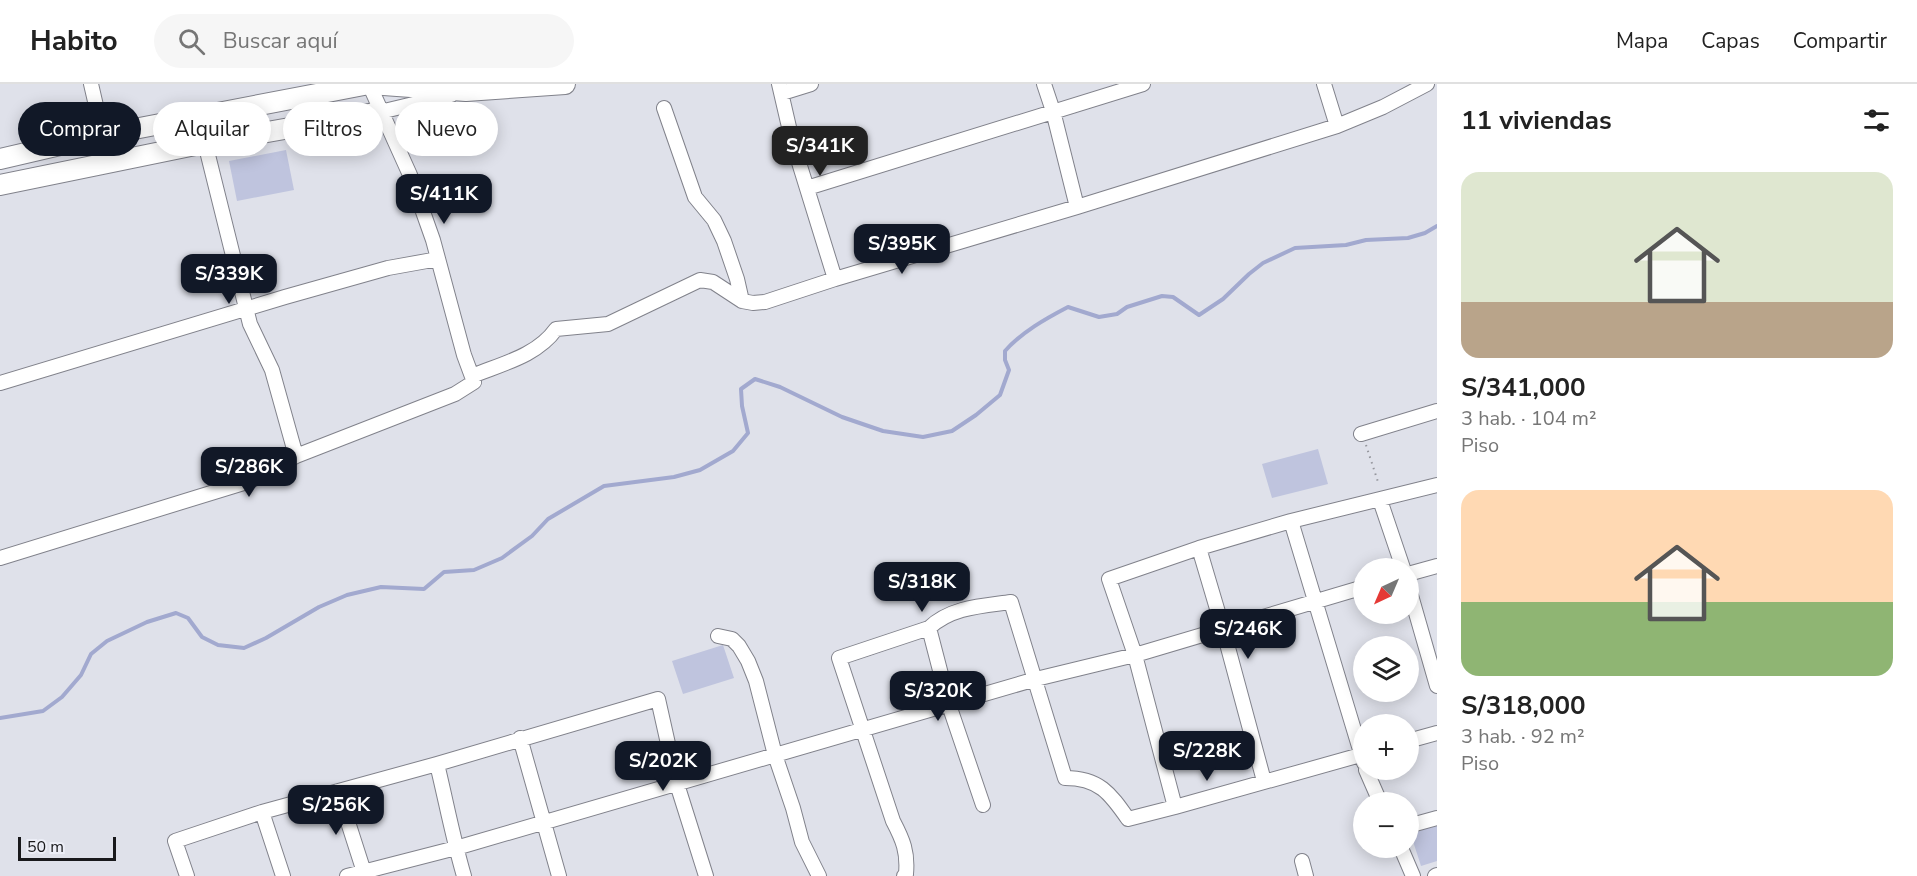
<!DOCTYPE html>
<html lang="es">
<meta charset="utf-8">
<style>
body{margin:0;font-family:"Nunito Sans",sans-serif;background:#f6f6f6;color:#222;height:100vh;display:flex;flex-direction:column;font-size:22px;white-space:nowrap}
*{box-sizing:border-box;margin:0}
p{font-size:20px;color:#767676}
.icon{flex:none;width:33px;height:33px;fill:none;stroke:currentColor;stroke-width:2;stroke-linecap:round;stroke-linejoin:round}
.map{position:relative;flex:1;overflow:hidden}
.side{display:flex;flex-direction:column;background:#fff;width:480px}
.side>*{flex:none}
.hud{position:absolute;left:18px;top:18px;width:570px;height:54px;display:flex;gap:12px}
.needle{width:39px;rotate:224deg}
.tools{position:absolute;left:1353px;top:474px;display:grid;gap:12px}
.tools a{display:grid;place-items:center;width:66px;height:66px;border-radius:50%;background:#fff;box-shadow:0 3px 15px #0003;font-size:30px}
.scale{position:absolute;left:18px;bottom:15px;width:98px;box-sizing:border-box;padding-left:6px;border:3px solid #19191c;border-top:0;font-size:16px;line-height:21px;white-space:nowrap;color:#19191c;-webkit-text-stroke:4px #eceef7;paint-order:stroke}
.price{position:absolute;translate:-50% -51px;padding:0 14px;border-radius:12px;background:#111827;color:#fff;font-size:20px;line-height:39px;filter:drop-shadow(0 2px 3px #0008)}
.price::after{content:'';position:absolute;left:50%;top:36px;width:18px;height:14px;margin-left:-9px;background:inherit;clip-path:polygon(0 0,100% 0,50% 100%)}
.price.current{background:#222;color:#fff}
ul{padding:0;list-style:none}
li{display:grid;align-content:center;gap:12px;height:318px;padding:0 24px}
li span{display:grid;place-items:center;height:186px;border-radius:18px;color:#555}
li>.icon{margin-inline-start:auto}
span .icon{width:108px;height:108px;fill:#fffc;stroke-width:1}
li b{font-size:26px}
h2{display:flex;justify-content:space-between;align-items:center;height:72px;padding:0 24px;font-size:26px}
.tag{padding:0 21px;border-radius:27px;background:#fff;box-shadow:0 3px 15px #0003;font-size:21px;line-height:54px}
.tag.current{background:#111827;color:#fff}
header{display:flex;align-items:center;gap:36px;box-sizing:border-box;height:84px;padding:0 30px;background:#fff;border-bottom:2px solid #e0e0e0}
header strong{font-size:28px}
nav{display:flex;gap:33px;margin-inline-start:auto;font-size:21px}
.search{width:420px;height:54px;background:#f6f6f6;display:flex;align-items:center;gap:15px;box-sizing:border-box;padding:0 21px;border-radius:33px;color:#767676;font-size:22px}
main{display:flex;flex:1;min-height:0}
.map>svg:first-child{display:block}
.green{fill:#bfc4de}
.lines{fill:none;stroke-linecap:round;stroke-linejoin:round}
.stream{stroke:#a2a9cf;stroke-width:4}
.street-casing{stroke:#81828b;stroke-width:16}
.secondary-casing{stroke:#81828b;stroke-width:22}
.path{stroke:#94959c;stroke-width:2;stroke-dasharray:1.5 4.5;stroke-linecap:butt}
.street{stroke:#fff;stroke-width:14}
.secondary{stroke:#fff;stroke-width:20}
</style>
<header>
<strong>Habito</strong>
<div class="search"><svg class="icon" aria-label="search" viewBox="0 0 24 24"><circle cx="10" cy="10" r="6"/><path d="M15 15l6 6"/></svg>Buscar aquí</div>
<nav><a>Mapa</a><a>Capas</a><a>Compartir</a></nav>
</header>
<main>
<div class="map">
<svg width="1437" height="792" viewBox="0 0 1437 792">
<rect width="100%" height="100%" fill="#dfe1ea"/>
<path class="green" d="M286,66L294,106L237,117L229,77Z
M1318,365L1328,400L1272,414L1262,380Z
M723,561L734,594L683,610L672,577Z
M1437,740V777L1421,782L1410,748Z"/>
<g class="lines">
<path class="stream" d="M0,634L43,627L62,613L81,591L91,570L107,557L147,538L176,529L188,534L202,553L218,561L244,564L266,554L319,523L347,511L381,503L424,505L444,488L474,486L502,474L532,452L548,435L604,402L674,393L700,386L733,367L748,349L742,322L741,305L755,295L780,303L842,333L883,347L923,353L952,347L976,331L1000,311L1009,286L1005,276V267C1022,248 1045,235 1068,223L1099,233L1117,230L1127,223L1162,212L1173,213L1199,231L1223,215L1249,190L1263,179L1295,164L1346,161L1366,156L1408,154L1425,149L1437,142"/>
<defs>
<path id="street" d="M91,0L109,78
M779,0L792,56L835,195
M1044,0L1053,27L1077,123
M1324,0L1337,42
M782,9L811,0
M664,24L695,113L714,136L724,157L737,195L742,217
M380,28L451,11
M205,59L250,240L272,286L296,372
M807,104L1143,0
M472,292C501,280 537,272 556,245L608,240L700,196L713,198L742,217L753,219L765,218L835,195L1077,123L1337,42L1383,23L1427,0
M0,299L285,213L388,184L438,175
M1361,350L1437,327
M1380,416L1403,484
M1291,437L1364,679
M1199,464L1223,545L1264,697
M0,474L250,397L296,372L455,310L474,298L464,271L433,156L410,91L369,0
M1408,490L1437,482
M1408,501L1437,602
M929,544L949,621L983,721
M718,552L732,555L739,562L748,577L756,597L775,671L793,724L802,758L819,792
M520,654L559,792
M1408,657L1437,649
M437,680C446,717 453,755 464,792
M1366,686L1380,718
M338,707L364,788
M1175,723L1135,571L1109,495L1199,464L1291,437L1437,401
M262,728L283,792
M1408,742L1437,734
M1401,764L1413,792
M1302,777L1306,792
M187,792L175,757L262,728L437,680L658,615L677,700L706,792
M347,792L456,764L1036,595L1135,571L1364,503
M904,792L906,790C908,768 903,756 893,737L839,574L929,544C951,523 982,522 1011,518L1065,694C1099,694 1110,709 1128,735L1175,723L1364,670
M1435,792L1437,791"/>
<path id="secondary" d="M370,0L466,7L565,0
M0,75L103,51L369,0
M0,101L205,59L380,28
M364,788L365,792"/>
</defs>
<use href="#street" class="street-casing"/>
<use href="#secondary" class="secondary-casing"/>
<path class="path" d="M1366,361L1379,401"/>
<use href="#street" class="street"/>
<use href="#secondary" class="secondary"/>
</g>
</svg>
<div class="tools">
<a><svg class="needle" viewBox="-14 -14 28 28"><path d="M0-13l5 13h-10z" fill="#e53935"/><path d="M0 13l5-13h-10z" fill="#767676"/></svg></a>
<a><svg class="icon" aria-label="layers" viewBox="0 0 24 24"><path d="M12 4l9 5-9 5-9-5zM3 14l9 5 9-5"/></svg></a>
<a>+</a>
<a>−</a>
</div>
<div class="scale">50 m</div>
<b class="price current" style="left:820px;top:93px">S/341K</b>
<b class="price" style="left:444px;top:141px">S/411K</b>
<b class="price" style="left:902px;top:191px">S/395K</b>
<b class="price" style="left:229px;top:221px">S/339K</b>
<b class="price" style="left:249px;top:414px">S/286K</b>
<b class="price" style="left:922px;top:529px">S/318K</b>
<b class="price" style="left:1248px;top:576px">S/246K</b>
<b class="price" style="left:938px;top:638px">S/320K</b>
<b class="price" style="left:1207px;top:698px">S/228K</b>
<b class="price" style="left:663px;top:708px">S/202K</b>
<b class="price" style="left:336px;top:752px">S/256K</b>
<div class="hud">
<a class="tag current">Comprar</a>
<a class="tag">Alquilar</a>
<a class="tag">Filtros</a>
<a class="tag">Nuevo</a>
</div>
</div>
<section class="side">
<h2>11 viviendas<svg class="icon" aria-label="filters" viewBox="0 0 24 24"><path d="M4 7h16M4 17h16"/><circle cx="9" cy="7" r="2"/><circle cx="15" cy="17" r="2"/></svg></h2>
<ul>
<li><span style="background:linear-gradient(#dfe7d0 70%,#b9a48a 0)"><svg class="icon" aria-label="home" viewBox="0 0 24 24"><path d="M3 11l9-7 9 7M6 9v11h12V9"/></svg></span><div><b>S/341,000</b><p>3 hab. · 104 m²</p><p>Piso</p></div></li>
<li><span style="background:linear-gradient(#ffd9b3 60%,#8fb573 0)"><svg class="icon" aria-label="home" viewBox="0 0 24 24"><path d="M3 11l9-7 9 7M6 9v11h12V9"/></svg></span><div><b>S/318,000</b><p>3 hab. · 92 m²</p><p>Piso</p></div></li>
</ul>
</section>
</main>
